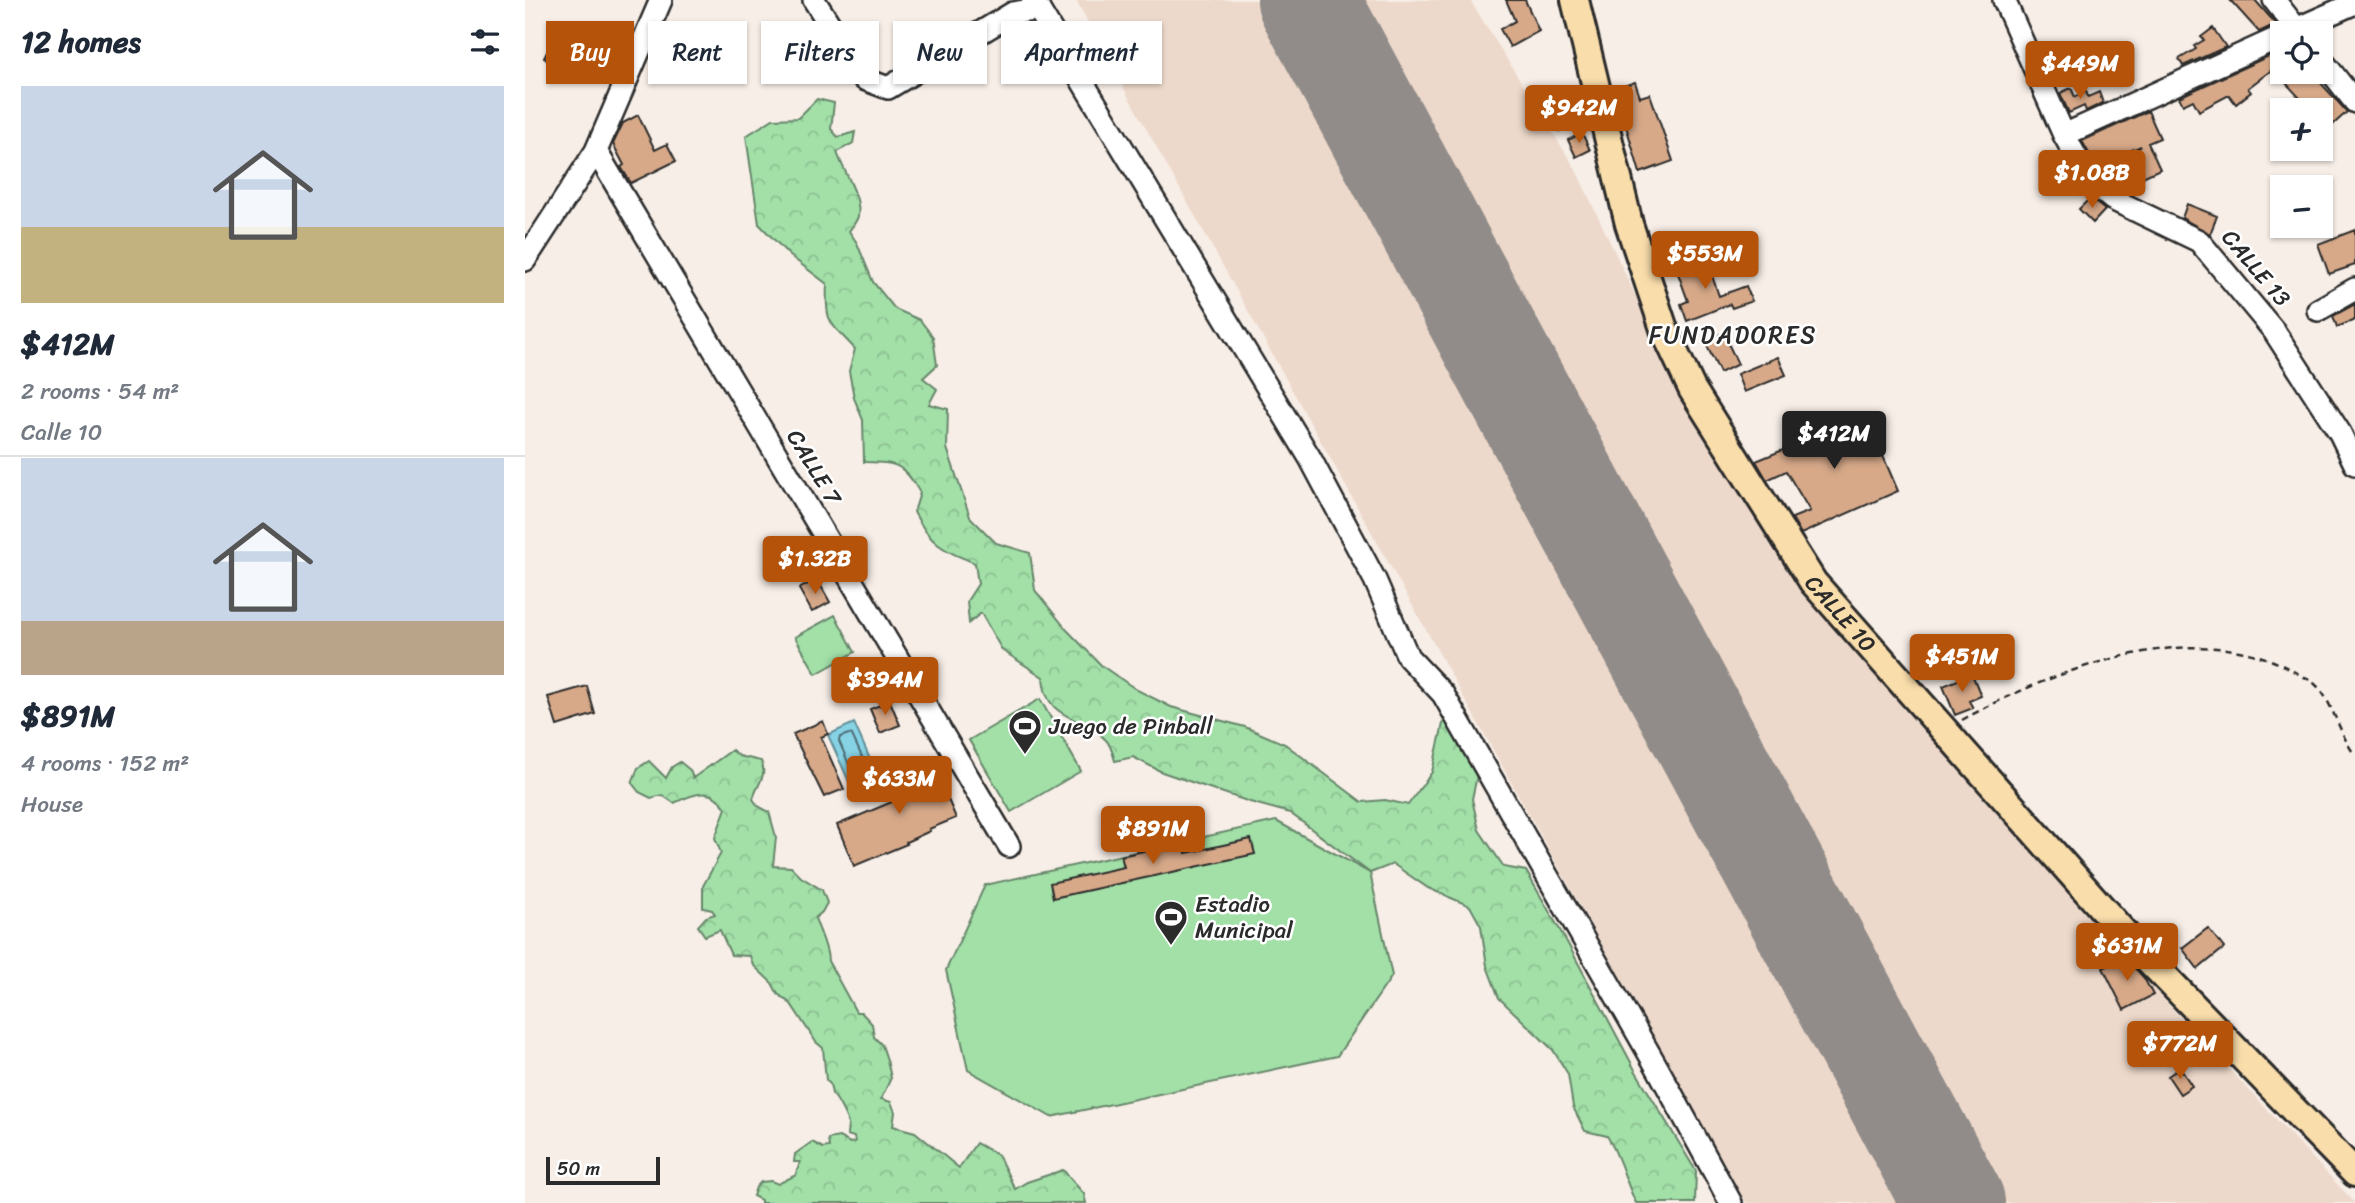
<!DOCTYPE html>
<meta charset="utf-8">
<style>
body{margin:0;font-family:Sriracha,sans-serif;background:#f6f6f7;color:#1f2937;height:100vh;display:flex;flex-direction:column;font-size:26px;white-space:nowrap}
*{box-sizing:border-box;margin:0}
p{font-size:23px;color:#747a83}
.icon{flex:none;width:38px;height:38px;fill:none;stroke:currentColor;stroke-width:2;stroke-linecap:round;stroke-linejoin:round}
.map{position:relative;flex:1;overflow:hidden}
.details{display:flex;flex-direction:column;background:#fff;width:525px}
.details>*{flex:none}
.guide{position:absolute;left:21px;top:21px;width:665px;height:63px;display:flex;gap:14px}
.fabs{position:absolute;left:1745px;top:21px;display:grid;gap:14px}
.fabs a{display:grid;place-items:center;width:63px;height:63px;border-radius:0px;background:#fff;box-shadow:0 2px 5px #0004;font-size:35px}
.scale{position:absolute;left:21px;bottom:18px;width:114px;box-sizing:border-box;padding-left:7px;border:4px solid #2b2b2b;border-top:0;font-size:19px;line-height:24px;white-space:nowrap;color:#2b2b2b;-webkit-text-stroke:5px #fff;paint-order:stroke}
.price{position:absolute;translate:-50% -60px;padding:0 16px;border-radius:7px;background:#b45309;color:#fff;font-size:23px;line-height:46px;filter:drop-shadow(0 2px 4px #0008)}
.price::after{content:'';position:absolute;left:50%;top:42px;width:21px;height:16px;margin-left:-10px;background:inherit;clip-path:polygon(0 0,100% 0,50% 100%)}
.price.current{background:#222;color:#fff}
ul{padding:0;list-style:none}
li{display:grid;align-content:center;gap:14px;height:371px;padding:0 21px}
li+li{border-top:2px solid #e0e1e3}
li span{display:grid;place-items:center;height:217px;border-radius:0px;color:#555}
li>.icon{margin-inline-start:auto}
span .icon{width:126px;height:126px;fill:#fffc;stroke-width:1}
li b{font-size:30px}
h2{display:flex;justify-content:space-between;align-items:center;height:84px;padding:0 21px;font-size:30px}
.pill{padding:0 24px;border-radius:0px;background:#fff;box-shadow:0 2px 5px #0004;font-size:24px;line-height:63px}
.pill.current{background:#b45309;color:#fff}
main{display:flex;flex:1;min-height:0}
.map>svg:first-child{display:block}
.built{fill:#edd9cb}
.green{fill:#a2e0a8;stroke:#66866a;stroke-width:2}
.forest{fill:url(#forest-crowns);stroke:#66866a;stroke-width:2}
.water{fill:#87d3e6;stroke:#62909b;stroke-width:2}
.lines{fill:none;stroke-linecap:round;stroke-linejoin:round}
.shore{stroke:#506e76;stroke-width:2}
.runway{stroke:#918c89;stroke-width:102}
.building{fill:#d7a989;stroke:#2b2b2b;stroke-width:2}
.minor-casing{stroke:#2b2b2b;stroke-width:26}
.major-casing{stroke:#2b2b2b;stroke-width:32}
.path{stroke:#2b2b2b;stroke-width:2.5;stroke-dasharray:7 5;stroke-linecap:butt}
.minor{stroke:#fff;stroke-width:21}
.major{stroke:#f9ddab;stroke-width:26}
.labels{text-anchor:middle;dominant-baseline:central;stroke-width:5;stroke-linejoin:round;paint-order:stroke}
.street-label{font-size:23px;fill:#2b2b2b;stroke:#fff}
.poi-label{font-size:23px;fill:#2b2b2b;stroke:#fff;text-anchor:start}
.neighbourhood-label{font-size:24px;letter-spacing:2px;fill:#2b2b2b;stroke:#fff}
</style>
<main>
<section class="details">
<h2>12 homes<svg class="icon" aria-label="filters" viewBox="0 0 24 24"><path d="M4 7h16M4 17h16"/><circle cx="9" cy="7" r="2"/><circle cx="15" cy="17" r="2"/></svg></h2>
<ul>
<li><span style="background:linear-gradient(#c9d6e8 65%,#c2b280 0)"><svg class="icon" aria-label="home" viewBox="0 0 24 24"><path d="M3 11l9-7 9 7M6 9v11h12V9"/></svg></span><div><b>$412M</b><p>2 rooms · 54 m²</p><p>Calle 10</p></div></li>
<li><span style="background:linear-gradient(#c9d6e8 75%,#b9a48a 0)"><svg class="icon" aria-label="home" viewBox="0 0 24 24"><path d="M3 11l9-7 9 7M6 9v11h12V9"/></svg></span><div><b>$891M</b><p>4 rooms · 152 m²</p><p>House</p></div></li>
</ul>
</section>
<div class="map">
<svg width="1830" height="1203" viewBox="0 0 1830 1203">
<defs>
<pattern id="forest-crowns" width="20" height="18" patternUnits="userSpaceOnUse" patternTransform="scale(1.75)"><rect width="20" height="18" fill="#a2e0a8"/><path d="M2 6a3 3 0 1 1 6 0M12 15a3 3 0 1 1 6 0" fill="none" stroke="#8cc091"/></pattern>
</defs>
<rect width="100%" height="100%" fill="#f7eee7"/>
<filter id="ink" filterUnits="userSpaceOnUse"><feTurbulence type="fractalNoise" baseFrequency=".0143" numOctaves="2"/><feDisplacementMap in="SourceGraphic" scale="14" xChannelSelector="R" yChannelSelector="G"/><feConvolveMatrix kernelMatrix="1 2 1 2 8 2 1 2 1" color-interpolation-filters="sRGB"/></filter>
<g filter="url(#ink)">
<path class="built" d="M551,0H945L1050,168L1157,394L1312,624L1565,915L1608,953L1640,1001L1830,1203H1221L598,87Z"/>
<path class="green" d="M310,615L330,652L291,674L270,637Z
M515,699L556,771L486,812L444,740Z
M751,821L845,873L867,976L812,1056L526,1117L443,1070L421,970L460,885Z"/>
<path class="forest" d="M292,99L309,103L306,129L313,137L330,132L328,143L312,152C318,171 337,197 333,216C332,221 327,227 324,231L332,243L348,282L370,309L395,320L408,337L412,365L398,378L412,389L404,404L423,409L422,448L445,517L471,543L505,553L510,590L542,630L577,666L612,690L646,707L720,727L760,744L837,802L860,800L883,805L907,772L920,715L953,771L947,799L954,830L979,867L1001,871L1043,944L1110,1070L1171,1171L1170,1203H1111C1100,1181 1095,1156 1082,1136L1060,1131L1048,1107L1043,1074L1028,1050L974,998L962,966L956,926L945,906L903,888L868,864L845,873L765,813L725,802L637,772L608,757L590,761C588,754 586,745 581,740C557,714 520,722 518,677L477,650L456,613L444,623L442,601L453,584L450,563C416,549 406,545 389,512L395,493C378,463 372,463 339,462L338,420L329,398L324,371L330,349C304,321 300,324 302,284L264,255L234,224L221,136L248,119L273,118Z
M207,750L214,756L236,761C243,776 232,784 228,799L233,806L244,812L251,837L248,866L266,867L276,877L297,890L302,903L297,912L290,918C294,931 303,947 303,961L331,1012H336L347,1024L349,1037L357,1045L362,1060L366,1078L356,1099L366,1102L370,1112L368,1126L390,1132L434,1168L451,1143L473,1155L490,1189L502,1182L538,1170L559,1194L561,1203H236V1200L228,1196L231,1187L236,1182L246,1181L253,1184L271,1175L275,1162H269L270,1154L287,1142L298,1148L304,1147L303,1139L314,1137L325,1143L330,1142L329,1137L322,1135C322,1132 323,1128 323,1124C322,1118 312,1098 307,1094L305,1084L301,1080L298,1048L291,1042L266,1004L253,994L247,983L228,965L225,956L206,955L195,930L180,936L173,926L181,917L190,914L187,910L178,908V886L196,853L190,838L201,808C186,786 170,793 149,803L137,795L126,798L114,792L107,783L113,768L124,761L141,778L147,767L155,762L165,770L168,778Z"/>
<path class="water" d="M329,723L352,775L326,786L303,735Z"/>
<g class="lines">
<path class="shore" d="M324,734L327,735L342,768L340,772L332,776L328,774L314,741L315,737Z"/>
<path class="runway" d="M783,0L1429,1203"/>
</g>
<path class="building" d="M981,0H1000L1014,31L985,47L975,29L990,21Z
M1705,0H1730L1751,24L1734,32Z
M1688,28L1701,47L1658,66L1654,59L1671,49L1669,46L1679,40L1676,37Z
M29,37L66,55L73,41L89,48L73,83L19,58Z
M1757,50V72H1786L1822,112L1801,131L1796,125V110H1786L1748,69L1723,88L1726,92L1711,104L1704,95L1674,111L1668,100L1658,105L1654,97Z
M1110,82L1115,97L1125,94L1148,161L1115,173L1090,89Z
M1546,88L1550,97L1561,91L1563,97L1574,92L1578,103L1561,111L1559,106L1544,113L1535,93Z
M1041,89L1049,106L1037,111L1044,126L1034,131L1017,100Z
M1623,111L1635,138L1623,143L1635,169L1596,187L1590,173L1616,146L1571,166L1557,141Z
M113,115L130,150L142,144L151,161L106,183L96,167L99,165L88,144L98,123Z
M1057,133L1065,150L1051,157L1043,140Z
M1565,198L1580,210L1568,223L1554,209Z
M1662,204L1692,216L1685,234L1657,218Z
M1830,230V265L1804,274L1793,244Z
M1175,256L1181,272L1185,270L1194,296L1221,286L1227,301L1207,308L1205,304L1162,321L1156,304L1163,301L1150,265Z
M1830,304V320L1812,327L1808,316Z
M1198,333L1213,364L1195,373L1180,342Z
M1253,357L1261,375L1219,392L1212,374Z
M1340,414L1373,491L1276,534L1267,518L1285,511L1261,471L1242,480L1231,461L1275,443L1273,439L1315,420L1318,425Z
M292,579L305,602L287,612L274,589Z
M1447,674L1456,696L1444,701L1448,708L1430,715L1418,686Z
M62,686L70,714L32,726L23,697Z
M365,701L375,725L355,733L345,709Z
M298,721L303,734L296,737L319,789L299,797L268,734Z
M406,760L431,818L404,829L405,831L381,842L382,844L329,866L312,825L374,799L365,777Z
M726,839L730,854L528,898L525,883L599,867L596,856L658,842L661,853Z
M1683,928L1699,948L1673,969L1657,948Z
M1600,957L1619,978L1628,995L1599,1010L1578,968Z
M1655,1068L1667,1086L1655,1094L1643,1076Z"/>
<g class="lines">
<defs>
<path id="minor" d="M289,0L339,79L363,88L488,13L514,9
M508,0L785,458L850,580L883,657L918,694L1133,1069L1206,1203
M1479,0L1539,135L1564,180L1587,199L1674,241L1749,331L1815,433L1830,464
M1749,0L1775,33
M1762,33L1830,3
M1796,59L1830,102
M1539,135L1757,36
M71,151L484,846
M0,260L71,151L136,0
M1793,310L1830,289"/>
<g id="major">
<path id="s1" d="M1050,0L1104,224L1140,332L1167,389L1288,582L1615,951L1830,1173"/>
</g>
</defs>
<use href="#minor" class="minor-casing"/>
<use href="#major" class="major-casing"/>
<path class="path" d="M1437,720C1526,671 1672,614 1768,671C1775,675 1785,679 1791,685C1807,700 1815,736 1830,755"/>
<use href="#minor" class="minor"/>
<use href="#major" class="major"/>
</g>
</g>
<defs>
<symbol id="stadium-pin" viewBox="-11 -11 22 30"><path d="M0 17L-7.5 6A9.5 9.5 0 1 1 7.5 6Z" fill="#2b2b2b" stroke="#fff"/><path d="M0-5a6.5 5 0 1 0 0 10a6.5 5 0 1 0 0-10ZM-3.5-1.8h7v3.6h-7Z" fill="#fff"/></symbol>
</defs>
<g fill-rule="evenodd">
<use href="#stadium-pin" x="481" y="707" width="38" height="52"/>
<use href="#stadium-pin" x="627" y="898" width="38" height="52"/>
</g>
<g class="labels">
<g class="street-label">
<text transform="translate(1731 268) rotate(50)">CALLE 13</text>
<text transform="translate(289 467) rotate(59)">CALLE 7</text>
<text stroke="none"><textPath href="#s1" startOffset="677">CALLE 10</textPath></text>
</g>
<g class="poi-label">
<text x="524" y="726">Juego de Pinball</text>
<text x="670" y="904">Estadio<tspan x="670" dy="26">Municipal</tspan></text>
</g>
<g class="neighbourhood-label">
<text x="1208" y="335">FUNDADORES</text>
</g>
</g>
</svg>
<div class="fabs">
<a><svg class="icon" aria-label="locate" viewBox="0 0 24 24"><circle cx="12" cy="12" r="6"/><path d="M12 2v4M12 18v4M2 12h4M18 12h4"/></svg></a>
<a>+</a>
<a>−</a>
</div>
<div class="scale">50 m</div>
<b class="price" style="left:1555px;top:101px">$449M</b>
<b class="price" style="left:1054px;top:145px">$942M</b>
<b class="price" style="left:1567px;top:210px">$1.08B</b>
<b class="price" style="left:1180px;top:291px">$553M</b>
<b class="price current" style="left:1309px;top:471px">$412M</b>
<b class="price" style="left:290px;top:596px">$1.32B</b>
<b class="price" style="left:1437px;top:694px">$451M</b>
<b class="price" style="left:360px;top:717px">$394M</b>
<b class="price" style="left:374px;top:816px">$633M</b>
<b class="price" style="left:628px;top:866px">$891M</b>
<b class="price" style="left:1602px;top:983px">$631M</b>
<b class="price" style="left:1655px;top:1081px">$772M</b>
<div class="guide">
<a class="pill current">Buy</a>
<a class="pill">Rent</a>
<a class="pill">Filters</a>
<a class="pill">New</a>
<a class="pill">Apartment</a>
</div>
</div>
</main>
